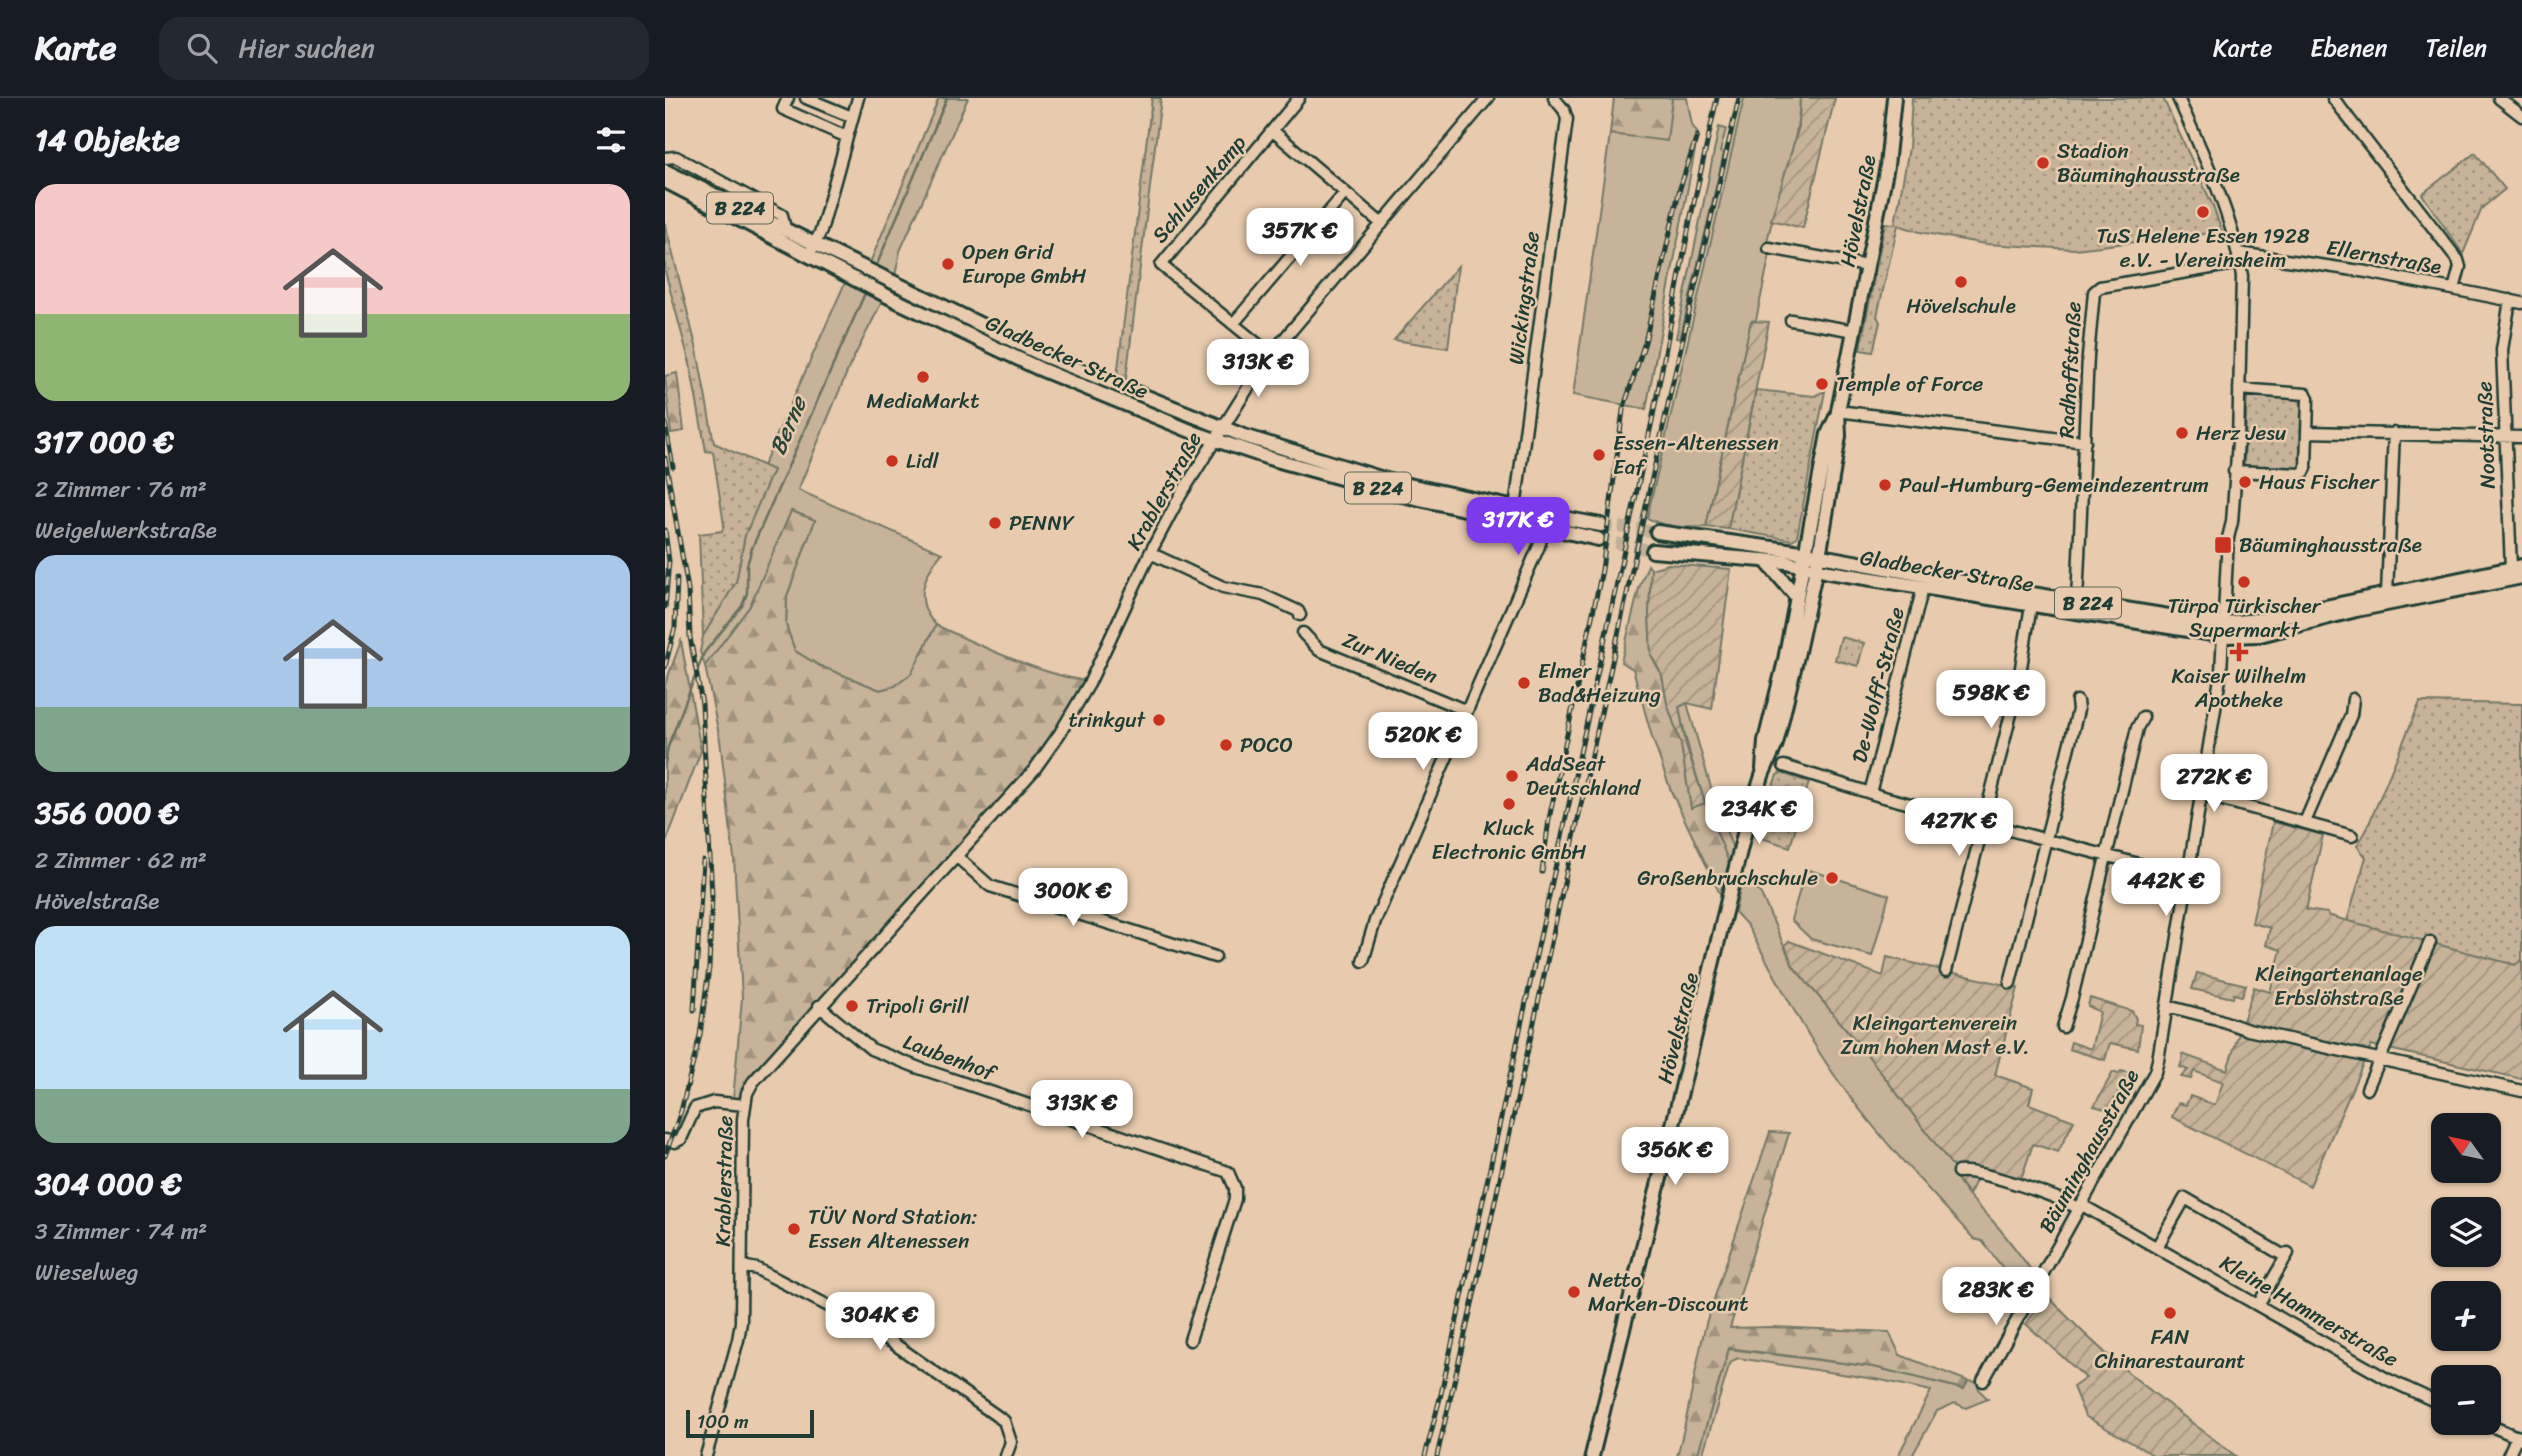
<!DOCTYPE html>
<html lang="de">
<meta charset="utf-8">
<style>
body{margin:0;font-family:Sriracha,sans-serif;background:#242831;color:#f1f3f6;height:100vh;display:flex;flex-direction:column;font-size:26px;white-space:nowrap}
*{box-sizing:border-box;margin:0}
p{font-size:23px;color:#9ea1a6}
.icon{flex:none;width:38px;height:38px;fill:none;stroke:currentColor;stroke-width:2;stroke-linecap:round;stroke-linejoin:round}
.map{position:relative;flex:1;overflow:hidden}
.panel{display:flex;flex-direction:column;background:#171b24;width:665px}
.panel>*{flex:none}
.needle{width:46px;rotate:303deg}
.buttons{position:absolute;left:1766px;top:1015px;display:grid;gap:14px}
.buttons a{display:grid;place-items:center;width:70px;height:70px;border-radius:14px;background:#171b24;box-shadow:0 2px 5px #0004;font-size:35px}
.scale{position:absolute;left:21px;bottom:18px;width:128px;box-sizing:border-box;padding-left:7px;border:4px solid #1f3d34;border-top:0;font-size:19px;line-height:24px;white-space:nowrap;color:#1f3d34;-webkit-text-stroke:5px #e8cbae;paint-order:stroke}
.price{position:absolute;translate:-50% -60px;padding:0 16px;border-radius:14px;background:#fff;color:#222;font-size:23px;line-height:46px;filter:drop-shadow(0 2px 4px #0008)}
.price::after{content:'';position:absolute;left:50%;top:42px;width:21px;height:16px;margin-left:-10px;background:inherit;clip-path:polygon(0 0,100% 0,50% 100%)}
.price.selected{background:#7c3aed;color:#fff}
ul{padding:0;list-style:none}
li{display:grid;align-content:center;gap:14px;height:371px;padding:0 35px}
li span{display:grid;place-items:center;height:217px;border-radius:21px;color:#555}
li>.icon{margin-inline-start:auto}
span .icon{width:126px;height:126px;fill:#fffc;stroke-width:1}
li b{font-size:30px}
h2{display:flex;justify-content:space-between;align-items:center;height:84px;padding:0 35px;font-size:30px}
header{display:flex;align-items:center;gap:42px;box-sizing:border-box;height:98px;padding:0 35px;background:#171b24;border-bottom:2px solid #363941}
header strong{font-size:33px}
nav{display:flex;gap:38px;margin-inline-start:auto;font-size:24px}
.search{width:490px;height:63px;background:#242831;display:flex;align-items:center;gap:18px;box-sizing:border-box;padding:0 24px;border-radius:21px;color:#9ea1a6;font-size:26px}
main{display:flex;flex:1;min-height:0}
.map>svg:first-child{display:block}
.grass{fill:#c7b39a;stroke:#737867;stroke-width:2}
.forest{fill:url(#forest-firs);stroke:#737867;stroke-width:2}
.park{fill:url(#park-dots);stroke:#737867;stroke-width:2}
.garden{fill:url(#garden-furrows);stroke:#737867;stroke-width:2}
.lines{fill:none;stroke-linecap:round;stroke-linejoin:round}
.stream{stroke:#676f5f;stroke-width:2.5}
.major-tunnel{stroke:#c0af96;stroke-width:12;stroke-dasharray:12 6;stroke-linecap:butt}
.minor-casing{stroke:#1f3d34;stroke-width:15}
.major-casing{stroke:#1f3d34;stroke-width:18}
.minor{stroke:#e8cbae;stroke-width:10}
.major{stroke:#e8cbae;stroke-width:12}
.rail-casing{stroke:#1f3d34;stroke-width:5}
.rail{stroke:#e8cbae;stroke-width:2.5;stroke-dasharray:8;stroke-linecap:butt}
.poi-dot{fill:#c8321e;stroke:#e8cbae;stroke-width:2.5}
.labels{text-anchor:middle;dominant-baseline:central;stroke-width:5;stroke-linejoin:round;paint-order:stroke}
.shield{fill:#e8cbae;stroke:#5b6859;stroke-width:2}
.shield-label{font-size:19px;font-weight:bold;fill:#1f3d34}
.poi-label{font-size:21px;fill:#1f3d34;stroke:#e8cbae;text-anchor:start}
.street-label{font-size:21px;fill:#1f3d34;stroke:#e8cbae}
.park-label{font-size:21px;fill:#274339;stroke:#e8cbae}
.water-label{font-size:23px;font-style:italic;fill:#2b453b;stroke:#e8cbae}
</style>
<header>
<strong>Karte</strong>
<div class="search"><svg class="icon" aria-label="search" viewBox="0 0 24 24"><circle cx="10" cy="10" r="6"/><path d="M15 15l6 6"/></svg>Hier suchen</div>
<nav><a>Karte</a><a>Ebenen</a><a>Teilen</a></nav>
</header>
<main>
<section class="panel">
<h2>14 Objekte<svg class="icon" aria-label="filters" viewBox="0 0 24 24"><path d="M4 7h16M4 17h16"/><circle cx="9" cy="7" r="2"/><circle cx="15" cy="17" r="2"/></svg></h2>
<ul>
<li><span style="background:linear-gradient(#f6c9c9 60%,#8fb573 0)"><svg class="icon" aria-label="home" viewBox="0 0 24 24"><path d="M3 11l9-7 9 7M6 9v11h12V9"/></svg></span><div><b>317 000 €</b><p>2 Zimmer · 76 m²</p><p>Weigelwerkstraße</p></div></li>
<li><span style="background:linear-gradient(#a9c7e8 70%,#7fa58c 0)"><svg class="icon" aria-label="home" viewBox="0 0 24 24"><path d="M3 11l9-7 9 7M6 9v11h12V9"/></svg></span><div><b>356 000 €</b><p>2 Zimmer · 62 m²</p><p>Hövelstraße</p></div></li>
<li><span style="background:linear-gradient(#bfe0f5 75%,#7fa58c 0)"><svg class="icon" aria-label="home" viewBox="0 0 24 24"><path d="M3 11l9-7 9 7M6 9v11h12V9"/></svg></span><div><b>304 000 €</b><p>3 Zimmer · 74 m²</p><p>Wieselweg</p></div></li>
</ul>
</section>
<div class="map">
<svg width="1857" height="1358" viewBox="0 0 1857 1358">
<defs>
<pattern id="forest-firs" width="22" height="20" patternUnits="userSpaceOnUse" patternTransform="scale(1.75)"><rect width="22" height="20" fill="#c7b39a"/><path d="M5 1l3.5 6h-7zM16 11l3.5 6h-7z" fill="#a1937e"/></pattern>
<pattern id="park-dots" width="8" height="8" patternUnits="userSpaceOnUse" patternTransform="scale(1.75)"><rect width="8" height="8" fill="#c7b39a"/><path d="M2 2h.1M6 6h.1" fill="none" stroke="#a1937e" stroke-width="1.8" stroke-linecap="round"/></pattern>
<pattern id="garden-furrows" width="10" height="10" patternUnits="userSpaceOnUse" patternTransform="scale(1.75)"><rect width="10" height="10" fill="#c7b39a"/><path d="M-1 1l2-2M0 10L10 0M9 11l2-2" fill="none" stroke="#a1937e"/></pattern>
</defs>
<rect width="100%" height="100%" fill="#e8cbae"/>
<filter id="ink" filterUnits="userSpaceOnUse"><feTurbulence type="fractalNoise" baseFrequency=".0143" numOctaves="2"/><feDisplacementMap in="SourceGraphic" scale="14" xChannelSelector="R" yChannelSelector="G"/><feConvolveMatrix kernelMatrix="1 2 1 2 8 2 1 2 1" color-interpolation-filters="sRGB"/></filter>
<g filter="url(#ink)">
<path class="grass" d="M274,0H303L235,153L230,178L185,267L133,392L277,455C258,477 248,504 271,527L246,576L230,588L215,592L155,568L130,553L121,527L122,498L150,422L127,413L85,508L40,568L35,554L38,538L71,484L80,437L108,372L98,368L183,178L191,181L189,161L204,167Z
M1007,0H1022L1027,27L1033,36L981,311L908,297L945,36L1001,42Z
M1079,0H1135C1133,54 1111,99 1100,152L1105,156L1091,222L1086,223L1041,429C1019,430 1001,430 982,420Z
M1054,29L1061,31L1055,54L1059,55L1015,241L1011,240Z
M1022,605L1048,697L1068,751L1064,765C1043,714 1024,663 1014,609Z
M1141,771L1224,797L1207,858L1146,841L1126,822Z
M1082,781L1096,796L1128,868L1198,951L1289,1070C1294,1093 1317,1110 1332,1128C1346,1144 1359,1163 1373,1181L1361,1200L1317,1143L1309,1141C1262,1089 1212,1038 1172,981C1138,932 1111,879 1082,827L1070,814L1077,782Z
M1064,1251L1209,1269L1298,1291L1303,1283L1311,1284L1315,1293L1323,1301L1301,1310L1290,1305L1272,1313L1247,1358H1233L1266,1293L1216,1282L1073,1260L1067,1263L1064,1268L1037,1358H1032Z"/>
<path class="forest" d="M949,0H1007L1002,43L945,36Z
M12,275L19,333L6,335L0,278Z
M126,413L150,422L122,498L121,527L130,553L155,568L215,592L230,588L246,576L271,527C313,547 377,577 422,583L383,644L351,687L154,902L98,967L77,1003L68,1002L77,900L69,760L55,642L40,568L85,508Z
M983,467L986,471L984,515L986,556L997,577L1002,605L1016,646L1026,710L1040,705L1064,765L1055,796L1006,693L987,639L968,571L956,564L974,490Z
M16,543L36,653L0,747V587Z
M1105,1034L1124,1035L1065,1230L1107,1229L1224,1234L1235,1257L1303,1283L1299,1291L1209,1269L1064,1250L1032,1358H1012C1025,1313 1030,1267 1042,1222Z"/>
<path class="park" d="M487,0H496L461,281L452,278Z
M1247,0H1498L1547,106L1557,134L1410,151L1320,146L1255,134L1233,127L1212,218L1215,224L1208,254L1195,252L1220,125L1230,126L1244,50Z
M1810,55L1840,91L1817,110L1798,156L1757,96Z
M0,125L32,252L49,345L108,372L80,437L71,484L38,538L34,436L57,433L59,427L48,354L41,353L25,266L0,173Z
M793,168L783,250L729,242Z
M1091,292L1149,298L1160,293L1132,439L1127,442L1063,431Z
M1582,295L1637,298L1641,302L1637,369L1633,373L1579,370Z
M1176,539L1199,545L1193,568L1170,562Z
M1755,604L1857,606V862L1855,866L1850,867L1682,823L1701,759L1692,748L1701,733Z
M1116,675L1144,684L1125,749L1090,738L1112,677Z"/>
<path class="garden" d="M1135,0H1170L1138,130L1106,122L1134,28Z
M1086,223L1104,224L1063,431L1041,429Z
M1003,466L1066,471L1047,611L1022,605L1014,609L1021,647L1040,705L1026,710L1016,646L1002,605L997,577L986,557L984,515L986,471Z
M1608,724L1658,737L1641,812L1663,815V817L1676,821L1850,867L1857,862V981L1706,947L1645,1088L1507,1019L1513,1005L1521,1007L1525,998L1550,1007L1558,984L1529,973L1526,981L1516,979L1523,972L1515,969L1518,960L1517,956L1562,972L1589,889L1605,894L1616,852L1601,847L1605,830L1587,825Z
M1124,843L1218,878L1222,859L1353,890L1330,977L1368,990L1364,1006L1409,1023L1393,1054L1368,1046L1356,1081L1346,1078L1344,1083L1315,1074L1304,1097L1291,1079L1289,1070L1198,951L1128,868L1120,847Z
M1532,875L1581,887L1577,898L1569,896L1568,900L1527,891Z
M1425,900L1467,913L1471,921L1470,926L1476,927L1473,951L1445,945L1440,962L1404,951L1406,944L1426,951L1435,914L1423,908Z
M1456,973L1464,975L1444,1012L1429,1008L1448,974L1453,976Z
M1382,1197C1438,1260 1505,1308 1571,1358H1490L1420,1318L1408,1289L1421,1280L1361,1226Z"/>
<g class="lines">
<path class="stream" d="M210,171L282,0
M0,666L3,649L39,555L77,508L82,495V467L87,450L201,193"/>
<path class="major-tunnel" d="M936,427L992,434
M933,441L988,453"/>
<defs>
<path id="minor" d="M123,0L118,11L182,39
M141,0L187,19
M1668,0L1793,162L1795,169L1789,191
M1834,0L1857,18
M608,33L717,126
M0,60L11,59L117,117L120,131
M1104,150L1202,168
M147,151L156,133L193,0
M1574,155L1702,174L1857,205
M1845,202L1837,252L1846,470
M1126,222L1190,233
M568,226L680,95
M605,256L496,167L634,0
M1173,313L1420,344
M1642,334L1857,339
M1569,373L1635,376L1639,374L1641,370L1643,300L1641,296L1574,291
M850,410L902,21L899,12L889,0
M485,455L558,489L598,497L633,513L635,517
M1722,495L1729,335
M1412,503L1423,258L1429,194L1435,189L1575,165
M638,535L654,552L802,613
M1119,668L1215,698L1523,779
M1205,695L1258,489
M1536,696L1687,738
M1640,724L1686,617L1688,601
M291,758L325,788L550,859
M698,863L710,823L874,448L881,424
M1281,873L1353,588L1366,507
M1345,885L1413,612L1412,603
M154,908L206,951L254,970L563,1074L570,1090V1101L525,1242
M1502,908L1552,921L1583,932L1857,993
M1398,929L1407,900L1472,630L1478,619
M1702,991L1765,844
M0,1042L10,1044L16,1041L30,1010L49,1004L80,1007
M1293,1074C1315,1071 1395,1099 1414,1111
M1417,1107L1722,1281L1778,1307
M1492,1149L1520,1100L1621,1159
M77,1168L92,1171L208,1231L339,1323L346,1344L341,1358
M1593,1207L1623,1155
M1318,1283L1460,1028L1490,974L1493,962L1556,574L1563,440L1567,424L1573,343L1577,178C1567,115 1539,58 1513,0
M1819,1325L1857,1341
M41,1358L73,1242L76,1224L78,1021L82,995L88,984L369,672L395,635L424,586L485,455L515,398L598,266L823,0
M1843,1358L1852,1338"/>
<path id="major" d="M0,73L380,258L579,338L725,383L882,417L936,427
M0,83L230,202L375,271L533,336L604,360L737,397L933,441
M992,434L1129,453L1325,489L1516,520L1560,525L1603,521L1857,468
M988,453L1121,464L1164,474L1560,538L1595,537L1691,512L1857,479
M1100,462L1131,498
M1098,671L1100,643L1119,567L1163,336L1172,317
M927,1358L1082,724L1098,675L1111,646L1132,558L1156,447L1174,338L1173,313L1222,68L1229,0"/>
</defs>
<use href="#minor" class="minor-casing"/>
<use href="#major" class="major-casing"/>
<use href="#minor" class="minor"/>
<use href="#major" class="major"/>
<defs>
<path id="rail" d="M0,324L8,369
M0,360L23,491L25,539L37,606L47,798L44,870L35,937L16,1013L0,1058
M0,432L4,463L0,509
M0,569L10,529L12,480
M877,774L884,721L937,472L958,312L980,244L1015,90L1032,38
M29,912L38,762
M760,1358L776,1296L987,323L1026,118L1052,0
M772,1358L819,1154L1007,288L1074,0"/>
</defs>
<use href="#rail" class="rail-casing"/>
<use href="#rail" class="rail"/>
</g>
</g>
<g class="poi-dot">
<circle cx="1378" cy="65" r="7"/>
<circle cx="1538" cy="114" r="7"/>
<circle cx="283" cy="166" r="7"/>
<circle cx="1296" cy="184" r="7"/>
<circle cx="258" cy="279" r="7"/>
<circle cx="1157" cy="286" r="7"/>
<circle cx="1517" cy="335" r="7"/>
<circle cx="934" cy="357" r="7"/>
<circle cx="227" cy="363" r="7"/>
<circle cx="1580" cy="384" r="7"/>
<circle cx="1220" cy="387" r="7"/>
<circle cx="330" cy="425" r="7"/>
<rect x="1549" y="438" width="18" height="18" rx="3.5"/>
<circle cx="1579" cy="484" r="7"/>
<path d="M1570.5 543.5h7v7h7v7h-7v7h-7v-7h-7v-7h7z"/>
<circle cx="859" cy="585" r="7"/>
<circle cx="494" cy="622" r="7"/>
<circle cx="561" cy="647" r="7"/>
<circle cx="847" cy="678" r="7"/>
<circle cx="844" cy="706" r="7"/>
<circle cx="1167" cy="780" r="7"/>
<circle cx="187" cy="908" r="7"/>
<circle cx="129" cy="1131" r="7"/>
<circle cx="909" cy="1194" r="7"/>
<circle cx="1505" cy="1215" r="7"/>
</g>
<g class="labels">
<g class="shield">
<rect x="42" y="94.5" width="66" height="31" rx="5"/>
<rect x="680" y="374.5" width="66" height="31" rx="5"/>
<rect x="1390" y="489.5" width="66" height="31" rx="5"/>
</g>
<g class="shield-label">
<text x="75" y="110">B 224</text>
<text x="713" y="390">B 224</text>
<text x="1423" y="505">B 224</text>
</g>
<g class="poi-label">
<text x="1392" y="53">Stadion<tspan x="1392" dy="24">Bäuminghausstraße</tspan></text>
<text x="1538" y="138" text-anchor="middle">TuS Helene Essen 1928<tspan x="1538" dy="24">e.V. - Vereinsheim</tspan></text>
<text x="297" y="154">Open Grid<tspan x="297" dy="24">Europe GmbH</tspan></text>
<text x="1296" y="208" text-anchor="middle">Hövelschule</text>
<text x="1171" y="286">Temple of Force</text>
<text x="258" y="303" text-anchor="middle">MediaMarkt</text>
<text x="1531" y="335">Herz Jesu</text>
<text x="948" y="345">Essen-Altenessen<tspan x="948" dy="24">Eaf</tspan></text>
<text x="241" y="363">Lidl</text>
<text x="1594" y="384">Haus Fischer</text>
<text x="1234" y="387">Paul-Humburg-Gemeindezentrum</text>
<text x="344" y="425">PENNY</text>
<text x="1574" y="447">Bäuminghausstraße</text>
<text x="1579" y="508" text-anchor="middle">Türpa Türkischer<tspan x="1579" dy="24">Supermarkt</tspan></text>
<text x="873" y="573">Elmer<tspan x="873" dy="24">Bad&amp;Heizung</tspan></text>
<text x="1574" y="578" text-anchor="middle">Kaiser Wilhelm<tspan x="1574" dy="24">Apotheke</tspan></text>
<text x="480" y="622" text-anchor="end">trinkgut</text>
<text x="575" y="647">POCO</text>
<text x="861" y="666">AddSeat<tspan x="861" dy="24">Deutschland</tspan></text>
<text x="844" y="730" text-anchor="middle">Kluck<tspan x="844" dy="24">Electronic GmbH</tspan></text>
<text x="1153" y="780" text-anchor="end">Großenbruchschule</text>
<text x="201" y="908">Tripoli Grill</text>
<text x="143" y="1119">TÜV Nord Station:<tspan x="143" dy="24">Essen Altenessen</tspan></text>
<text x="923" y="1182">Netto<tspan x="923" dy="24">Marken-Discount</tspan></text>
<text x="1505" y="1239" text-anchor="middle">FAN<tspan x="1505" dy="24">Chinarestaurant</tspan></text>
</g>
<g class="street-label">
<text transform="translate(534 91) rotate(-50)">Schlusenkamp</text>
<text transform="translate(1193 113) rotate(-79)">Hövelstraße</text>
<text transform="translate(1719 159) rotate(10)">Ellernstraße</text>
<text transform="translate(859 200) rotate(-83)">Wickingstraße</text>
<text transform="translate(402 259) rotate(24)">Gladbecker Straße</text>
<text transform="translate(1405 272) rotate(-87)">Radhoffstraße</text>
<text transform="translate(1821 337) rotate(-92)">Nootstraße</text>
<text transform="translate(499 393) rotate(-61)">Krablerstraße</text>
<text transform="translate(1282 473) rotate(9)">Gladbecker Straße</text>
<text transform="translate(725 560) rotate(23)">Zur Nieden</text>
<text transform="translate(1213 587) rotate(-76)">De-Wolff-Straße</text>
<text transform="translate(1013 930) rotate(-76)">Hövelstraße</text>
<text transform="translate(284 959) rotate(20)">Laubenhof</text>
<text transform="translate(1424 1053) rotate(-61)">Bäuminghausstraße</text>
<text transform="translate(59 1083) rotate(-89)">Krablerstraße</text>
<text transform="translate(1644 1213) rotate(30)">Kleine Hammerstraße</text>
</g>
<g class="park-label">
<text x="1674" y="876">Kleingartenanlage<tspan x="1674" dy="24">Erbslöhstraße</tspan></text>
<text x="1270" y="925">Kleingartenverein<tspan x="1270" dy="24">Zum hohen Mast e.V.</tspan></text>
</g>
<g class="water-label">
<text transform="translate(123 328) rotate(-67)">Berne</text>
</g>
</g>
</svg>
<div class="buttons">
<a><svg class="needle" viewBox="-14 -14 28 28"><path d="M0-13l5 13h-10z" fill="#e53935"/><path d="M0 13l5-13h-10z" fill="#9ea1a6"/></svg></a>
<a><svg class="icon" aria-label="layers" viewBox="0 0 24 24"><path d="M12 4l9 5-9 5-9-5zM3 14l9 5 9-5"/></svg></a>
<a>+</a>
<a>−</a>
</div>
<div class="scale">100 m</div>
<b class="price" style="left:635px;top:170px">357K €</b>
<b class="price" style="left:593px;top:301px">313K €</b>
<b class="price selected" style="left:853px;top:459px">317K €</b>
<b class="price" style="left:1326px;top:632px">598K €</b>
<b class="price" style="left:758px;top:674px">520K €</b>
<b class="price" style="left:1549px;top:716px">272K €</b>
<b class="price" style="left:1094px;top:748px">234K €</b>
<b class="price" style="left:1294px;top:760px">427K €</b>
<b class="price" style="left:1501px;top:820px">442K €</b>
<b class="price" style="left:408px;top:830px">300K €</b>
<b class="price" style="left:417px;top:1042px">313K €</b>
<b class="price" style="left:1010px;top:1089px">356K €</b>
<b class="price" style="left:1331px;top:1229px">283K €</b>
<b class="price" style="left:215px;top:1254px">304K €</b>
</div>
</main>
